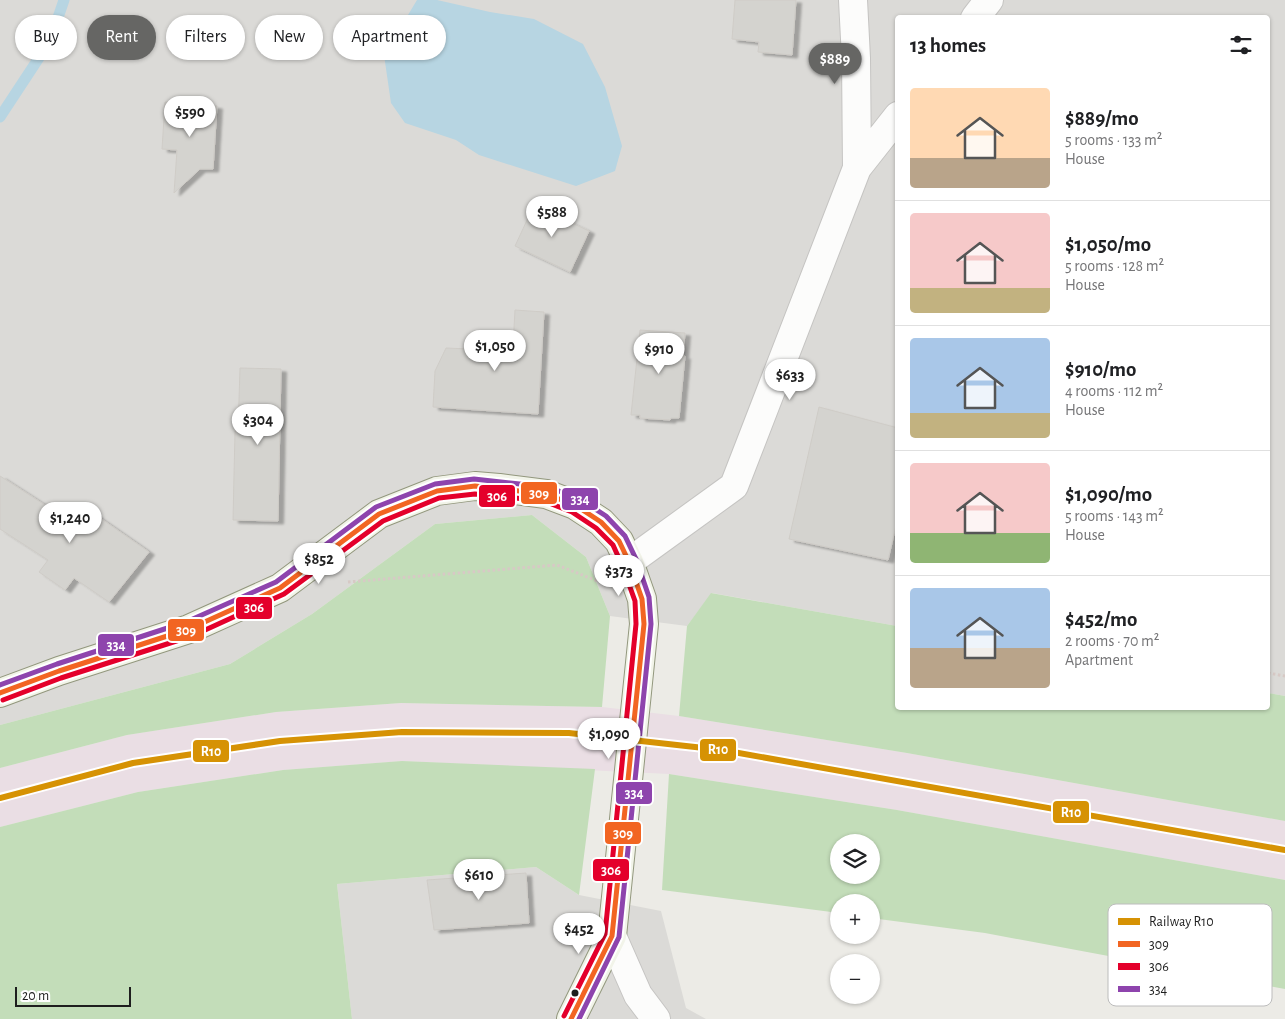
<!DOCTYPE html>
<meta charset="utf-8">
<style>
body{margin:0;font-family:"Alegreya Sans",sans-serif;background:#f2f2f2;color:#202124;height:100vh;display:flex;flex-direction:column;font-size:19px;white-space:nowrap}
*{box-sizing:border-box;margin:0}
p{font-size:16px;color:#757577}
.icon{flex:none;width:28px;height:28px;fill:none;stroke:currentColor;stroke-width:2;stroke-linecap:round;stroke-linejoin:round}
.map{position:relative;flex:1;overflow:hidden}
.panel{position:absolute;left:895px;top:15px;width:375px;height:695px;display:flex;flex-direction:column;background:#fff;border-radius:5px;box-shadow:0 1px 4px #0004}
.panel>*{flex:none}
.top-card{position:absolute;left:15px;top:15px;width:475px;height:45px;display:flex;gap:10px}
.buttons{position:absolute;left:830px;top:834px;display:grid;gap:10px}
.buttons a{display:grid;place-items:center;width:50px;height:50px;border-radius:50%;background:#fff;box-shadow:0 1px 4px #0004;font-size:25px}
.scale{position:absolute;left:15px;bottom:12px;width:116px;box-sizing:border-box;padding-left:5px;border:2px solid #1e1e1e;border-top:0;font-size:14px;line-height:18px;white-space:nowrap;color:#1e1e1e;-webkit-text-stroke:4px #fff;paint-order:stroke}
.price{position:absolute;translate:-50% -42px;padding:0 11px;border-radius:18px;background:#fff;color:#222;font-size:16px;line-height:32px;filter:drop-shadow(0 1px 2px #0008)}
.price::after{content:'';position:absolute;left:50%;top:30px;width:15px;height:11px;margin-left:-8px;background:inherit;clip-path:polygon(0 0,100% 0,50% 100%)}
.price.selected{background:#666664;color:#fff}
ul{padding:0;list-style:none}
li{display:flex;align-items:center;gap:15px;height:125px;padding:0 15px}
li+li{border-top:1px solid #e0e0e0}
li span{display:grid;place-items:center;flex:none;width:140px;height:100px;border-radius:5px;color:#555}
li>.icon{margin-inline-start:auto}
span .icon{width:60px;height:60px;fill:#fffc;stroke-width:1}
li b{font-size:21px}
h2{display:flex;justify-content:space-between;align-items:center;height:60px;padding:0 15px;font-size:21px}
.chip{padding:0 18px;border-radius:22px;background:#fff;box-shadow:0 1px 4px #0004;font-size:18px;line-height:45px}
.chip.selected{background:#666664;color:#fff}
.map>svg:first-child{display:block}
.residential{fill:#dbdad7}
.industrial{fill:#eadee4}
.forest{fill:#c3ddb9;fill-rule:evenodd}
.water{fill:#b7d5e2}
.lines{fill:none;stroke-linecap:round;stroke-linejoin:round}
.stream{stroke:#b7d5e2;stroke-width:11}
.building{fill:#d4d3cf;stroke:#cfccc7;filter:url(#shadow)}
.street-casing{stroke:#c5c4c2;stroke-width:30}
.secondary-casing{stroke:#92977d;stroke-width:30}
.path{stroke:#d7c9c5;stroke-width:3;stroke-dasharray:2.5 2.5;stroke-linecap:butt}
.street{stroke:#fcfcfb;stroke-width:28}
.secondary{stroke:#f2f4e9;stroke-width:28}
.bus-1-casing{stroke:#fff;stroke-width:9}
.bus-2-casing{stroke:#fff;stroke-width:9}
.bus-3-casing{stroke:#fff;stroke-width:9}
.bus-1{stroke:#f26522;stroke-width:5}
.bus-2{stroke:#e4002b;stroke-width:5}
.bus-3{stroke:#8e44ad;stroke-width:5}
.rail-1-casing{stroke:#fff;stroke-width:10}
.rail-1{stroke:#d69204;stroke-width:6}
.bus-dot{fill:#1e1e1e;stroke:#fff;stroke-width:2}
.key{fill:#fff;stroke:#bcbcbc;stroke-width:1}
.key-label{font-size:14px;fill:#1e1e1e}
.line-badge{stroke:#fff;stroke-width:2}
.badge-label{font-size:14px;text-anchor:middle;font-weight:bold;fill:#fff}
</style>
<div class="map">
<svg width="1285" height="1019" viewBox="0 0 1285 1019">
<defs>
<filter id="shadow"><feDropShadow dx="5.5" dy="3" stdDeviation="1" flood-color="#0004"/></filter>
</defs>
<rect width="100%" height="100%" fill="#ecebe6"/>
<path class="residential" d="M0,0H1285V696L1268,693V18H898L897,626L712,593L687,626L610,616L586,557L532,515L435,524L312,614L230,664L0,725Z
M536,867L579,895L661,911L686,1008L706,1019H352L337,884Z"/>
<path class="industrial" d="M401,703L602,707L679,716L907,753L1285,821V880L897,810L669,774L403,761L283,770L138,792L0,827V768L127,735L276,712Z"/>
<path class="forest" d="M532,515L586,557L610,616L602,707L401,703L276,712L127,735L0,768V725L230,664L312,614L435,524Z
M711,593L897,626L898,708H1268V693L1285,696V821L907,753L679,716L687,626Z
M402,761L595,769L579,895L536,867L337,884L352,1019H0V827L138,792L283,770Z
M669,774L897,810L1285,880V989L985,933L871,918V902H839V913L662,890ZM871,842V875H839V842Z"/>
<path class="water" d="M417,0H437L490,12L534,19L583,44L605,87L622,146L615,171L576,186L479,155L456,140L405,123L391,103L384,55Z"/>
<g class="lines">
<path class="stream" d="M0,117L50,41L64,0"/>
</g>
<path class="building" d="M735,0H796L792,55L758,52L759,42L732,39Z
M165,102L217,106L213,169H200L174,193L177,150L162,149Z
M534,205L589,231L570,272L515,246Z
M515,310L544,312L538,414L433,407L435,371L446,348L469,349L470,342L513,345Z
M640,330L685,333L683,357L685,356L679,418H671L670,420L640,418V415H631Z
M240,368L281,369L278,521L233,520L235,431H238Z
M819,407L898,428V517L888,560L789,539Z
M0,476L79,527L90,511L149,552L109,602L74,578L65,590L39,572L48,560L0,529Z
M526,873L529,923L434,930L427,880Z"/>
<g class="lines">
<defs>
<path id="street" d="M853,0L856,58L857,168
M975,18L989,0
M629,562L734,486L857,168L898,116
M612,936L638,995L656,1019"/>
<path id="secondary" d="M0,693L59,671L189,629L280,588L379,514L437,491L475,486L499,488L546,494L575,505L601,522L619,541L629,562L642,599L644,624L612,936L571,1019"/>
</defs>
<use href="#street" class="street-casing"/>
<use href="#secondary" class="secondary-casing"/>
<path class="path" d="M348,582L557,565L600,582
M1268,673L1285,676"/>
<use href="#street" class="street"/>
<use href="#secondary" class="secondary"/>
<defs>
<path id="bus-1" d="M0,693L59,671L189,629L280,588L379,514L437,491L475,486L546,494L575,505L601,522L619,541L629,562L642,599L644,624L612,936L571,1019"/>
<path id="bus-2" d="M3,700L61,678L192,636L284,594L383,521L439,498L475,494L544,501L572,512L596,528L613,545L622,565L635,601L636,624L605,934L564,1016"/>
<path id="bus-3" d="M0,685L57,664L186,622L276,582L376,507L435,484L474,479L548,487L578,498L606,516L625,536L636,559L649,597L651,624L619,937L579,1019"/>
</defs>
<use href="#bus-1" class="bus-1-casing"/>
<use href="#bus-2" class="bus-2-casing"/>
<use href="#bus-3" class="bus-3-casing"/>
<use href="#bus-1" class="bus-1"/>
<use href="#bus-2" class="bus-2"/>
<use href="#bus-3" class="bus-3"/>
<defs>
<path id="rail-1" d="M0,798L133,763L280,741L402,732L569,733L722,750L1285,850"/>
</defs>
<use href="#rail-1" class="rail-1-casing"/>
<use href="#rail-1" class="rail-1"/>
</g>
<circle class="bus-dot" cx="575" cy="993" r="4.5"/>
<rect x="1108" y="904" width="164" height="102" rx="8" class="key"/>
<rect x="1118" y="918" width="22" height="7" fill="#d69204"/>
<rect x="1118" y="941" width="22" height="6" fill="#f26522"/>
<rect x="1118" y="963" width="22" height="7" fill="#e4002b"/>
<rect x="1118" y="986" width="22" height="6" fill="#8e44ad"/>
<g class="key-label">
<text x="1149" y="926">Railway R10</text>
<text x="1149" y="949">309</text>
<text x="1149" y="971">306</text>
<text x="1149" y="994">334</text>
</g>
<g class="line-badge">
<rect x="520" y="481" width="38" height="24" rx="5" fill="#f26522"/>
<rect x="478" y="484" width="38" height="24" rx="5" fill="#e4002b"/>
<rect x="561" y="487" width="38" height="24" rx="5" fill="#8e44ad"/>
<rect x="235" y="596" width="38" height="24" rx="5" fill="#e4002b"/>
<rect x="167" y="618" width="38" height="24" rx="5" fill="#f26522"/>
<rect x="97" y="633" width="38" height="24" rx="5" fill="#8e44ad"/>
<rect x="699" y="738" width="38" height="24" rx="5" fill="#d69204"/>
<rect x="192" y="739" width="38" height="24" rx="5" fill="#d69204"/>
<rect x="615" y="781" width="38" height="24" rx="5" fill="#8e44ad"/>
<rect x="1052" y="800" width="38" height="24" rx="5" fill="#d69204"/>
<rect x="604" y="821" width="38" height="24" rx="5" fill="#f26522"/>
<rect x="592" y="858" width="38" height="24" rx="5" fill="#e4002b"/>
</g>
<g class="badge-label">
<text x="539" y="498">309</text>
<text x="497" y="501">306</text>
<text x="580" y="504">334</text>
<text x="254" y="612">306</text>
<text x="186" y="635">309</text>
<text x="116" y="650">334</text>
<text x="718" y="754">R10</text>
<text x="211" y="756">R10</text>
<text x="634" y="798">334</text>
<text x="1071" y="817">R10</text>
<text x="623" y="838">309</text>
<text x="611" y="875">306</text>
</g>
</svg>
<div class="buttons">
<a><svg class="icon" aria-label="layers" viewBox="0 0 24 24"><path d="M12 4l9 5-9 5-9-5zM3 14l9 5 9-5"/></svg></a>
<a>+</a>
<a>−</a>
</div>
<div class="scale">20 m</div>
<b class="price selected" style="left:835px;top:85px">$889</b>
<b class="price" style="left:190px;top:138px">$590</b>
<b class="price" style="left:552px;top:238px">$588</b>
<b class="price" style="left:495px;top:372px">$1,050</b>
<b class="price" style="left:659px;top:375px">$910</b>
<b class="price" style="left:790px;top:401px">$633</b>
<b class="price" style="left:258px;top:446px">$304</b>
<b class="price" style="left:70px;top:544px">$1,240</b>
<b class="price" style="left:319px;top:585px">$852</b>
<b class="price" style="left:619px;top:597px">$373</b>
<b class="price" style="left:609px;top:760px">$1,090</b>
<b class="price" style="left:479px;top:901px">$610</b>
<b class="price" style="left:579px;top:955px">$452</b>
<div class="top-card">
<a class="chip">Buy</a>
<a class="chip selected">Rent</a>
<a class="chip">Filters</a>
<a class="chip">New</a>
<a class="chip">Apartment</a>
</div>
<section class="panel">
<h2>13 homes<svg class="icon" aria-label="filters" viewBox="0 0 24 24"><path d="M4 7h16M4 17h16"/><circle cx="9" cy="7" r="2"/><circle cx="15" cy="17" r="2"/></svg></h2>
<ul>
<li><span style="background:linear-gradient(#ffd9b3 70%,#b9a48a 0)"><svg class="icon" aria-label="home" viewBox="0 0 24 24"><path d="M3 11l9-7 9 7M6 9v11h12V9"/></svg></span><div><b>$889/mo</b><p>5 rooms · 133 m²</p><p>House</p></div></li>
<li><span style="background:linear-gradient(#f6c9c9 75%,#c2b280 0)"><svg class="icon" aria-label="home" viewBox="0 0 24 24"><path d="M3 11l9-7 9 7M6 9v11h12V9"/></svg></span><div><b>$1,050/mo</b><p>5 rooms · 128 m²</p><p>House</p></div></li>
<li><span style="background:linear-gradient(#a9c7e8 75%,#c2b280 0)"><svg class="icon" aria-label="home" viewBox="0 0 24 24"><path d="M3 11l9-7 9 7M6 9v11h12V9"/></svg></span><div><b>$910/mo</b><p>4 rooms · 112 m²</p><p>House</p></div></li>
<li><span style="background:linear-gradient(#f6c9c9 70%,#8fb573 0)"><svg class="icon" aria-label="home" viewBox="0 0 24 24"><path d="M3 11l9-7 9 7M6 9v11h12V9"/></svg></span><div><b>$1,090/mo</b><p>5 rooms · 143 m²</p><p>House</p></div></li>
<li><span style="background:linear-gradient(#a9c7e8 60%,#b9a48a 0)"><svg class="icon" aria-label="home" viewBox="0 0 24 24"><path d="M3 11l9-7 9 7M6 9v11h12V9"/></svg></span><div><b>$452/mo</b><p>2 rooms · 70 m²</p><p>Apartment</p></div></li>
</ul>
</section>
</div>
